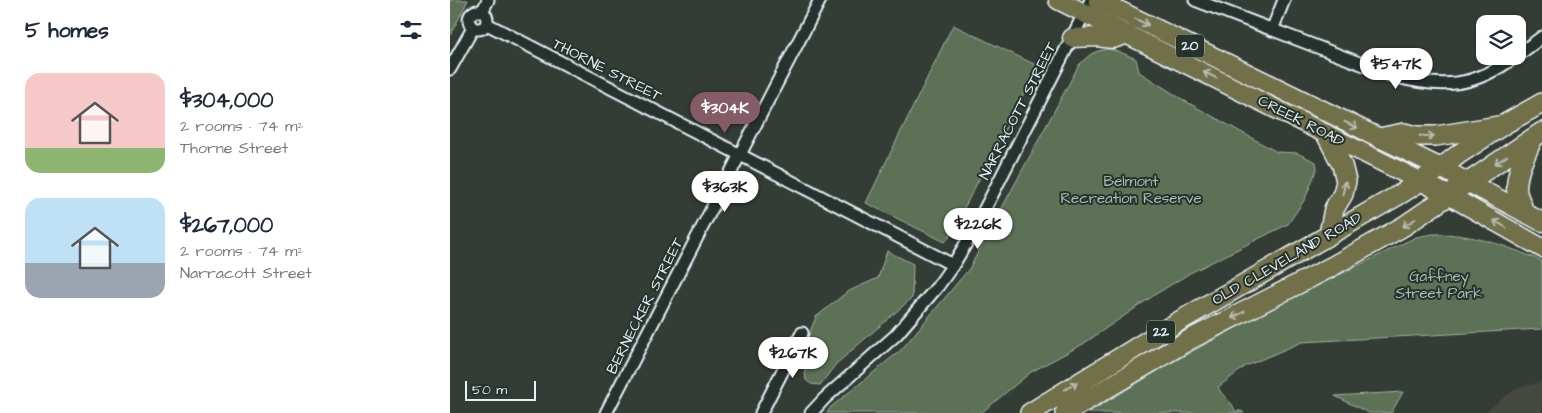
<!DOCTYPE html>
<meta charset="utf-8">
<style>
body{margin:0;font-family:"Architects Daughter",sans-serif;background:#f2f2f3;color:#1f2937;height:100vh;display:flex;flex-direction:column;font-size:19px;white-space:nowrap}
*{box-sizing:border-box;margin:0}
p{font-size:16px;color:#747a83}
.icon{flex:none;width:28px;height:28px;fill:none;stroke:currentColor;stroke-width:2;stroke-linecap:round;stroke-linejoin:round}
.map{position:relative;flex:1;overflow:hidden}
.panel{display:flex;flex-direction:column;background:#fff;width:450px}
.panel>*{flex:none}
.fabs{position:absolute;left:1026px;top:15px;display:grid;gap:10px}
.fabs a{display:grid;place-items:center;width:50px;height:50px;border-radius:10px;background:#fff;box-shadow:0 1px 4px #0004;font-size:25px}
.scale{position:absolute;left:15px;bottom:12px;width:71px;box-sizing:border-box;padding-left:5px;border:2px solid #e8f1f8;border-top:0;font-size:14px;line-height:18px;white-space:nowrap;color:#e8f1f8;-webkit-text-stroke:4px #26332d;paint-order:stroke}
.price{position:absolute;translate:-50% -42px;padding:0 11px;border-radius:18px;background:#fff;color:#222;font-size:16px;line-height:32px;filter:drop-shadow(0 1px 2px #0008)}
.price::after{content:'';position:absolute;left:50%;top:30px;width:15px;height:11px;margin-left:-8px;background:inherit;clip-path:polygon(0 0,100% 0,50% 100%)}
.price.selected{background:#845c67;color:#fff}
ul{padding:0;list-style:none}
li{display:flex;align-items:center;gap:15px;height:125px;padding:0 25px}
li span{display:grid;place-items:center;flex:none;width:140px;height:100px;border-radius:15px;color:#555}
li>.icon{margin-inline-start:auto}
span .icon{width:60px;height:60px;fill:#fffc;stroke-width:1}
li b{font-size:21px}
h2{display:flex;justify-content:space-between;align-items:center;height:60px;padding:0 25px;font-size:21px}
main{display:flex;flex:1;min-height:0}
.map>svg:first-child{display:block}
.built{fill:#45493f}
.green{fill:#5b7155;stroke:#a2b1a6}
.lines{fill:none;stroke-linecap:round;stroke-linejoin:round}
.minor-casing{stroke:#e8f1f8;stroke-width:15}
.primary-casing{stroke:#e8f1f8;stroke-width:21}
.trunk-casing{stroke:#e8f1f8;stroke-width:22}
.minor{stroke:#26332d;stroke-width:11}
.primary{stroke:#71704a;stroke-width:18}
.trunk{stroke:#71704a;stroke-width:19}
.oneway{stroke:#b8bdb2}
.labels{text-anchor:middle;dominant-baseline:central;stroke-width:4;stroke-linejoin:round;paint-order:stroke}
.shield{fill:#26332d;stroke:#aeb8bb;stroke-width:1}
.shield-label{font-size:14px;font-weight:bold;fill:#e8f1f8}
.street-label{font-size:15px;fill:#e8f1f8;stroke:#26332d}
.park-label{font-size:15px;fill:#b0beb7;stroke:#26332d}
</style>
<main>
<section class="panel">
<h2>5 homes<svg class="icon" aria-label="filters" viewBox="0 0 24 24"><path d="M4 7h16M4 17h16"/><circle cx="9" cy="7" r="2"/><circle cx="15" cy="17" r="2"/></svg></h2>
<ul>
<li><span style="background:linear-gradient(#f6c9c9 75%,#8fb573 0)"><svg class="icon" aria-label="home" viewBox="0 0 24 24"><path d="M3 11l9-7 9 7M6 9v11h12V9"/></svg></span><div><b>$304,000</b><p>2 rooms · 74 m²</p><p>Thorne Street</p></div></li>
<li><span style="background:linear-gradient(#bfe0f5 65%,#9aa5b1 0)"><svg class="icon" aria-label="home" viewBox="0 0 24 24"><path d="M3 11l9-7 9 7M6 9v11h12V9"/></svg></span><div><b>$267,000</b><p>2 rooms · 74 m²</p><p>Narracott Street</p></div></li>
</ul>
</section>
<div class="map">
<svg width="1092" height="413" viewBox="0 0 1092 413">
<rect width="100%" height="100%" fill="#343d35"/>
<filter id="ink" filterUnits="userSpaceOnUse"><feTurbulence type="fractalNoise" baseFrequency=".02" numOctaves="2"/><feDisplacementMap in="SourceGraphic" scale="10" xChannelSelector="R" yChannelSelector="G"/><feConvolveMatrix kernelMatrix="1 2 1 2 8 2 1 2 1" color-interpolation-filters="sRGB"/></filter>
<g filter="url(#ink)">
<path class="built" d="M1092,382V413H1038L1039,409L1067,388Z"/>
<path class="green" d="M0,0H18L0,36Z
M503,25L588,66L498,239L495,242L416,203Z
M658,49L670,52L686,59L689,72L735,101L827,152L847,153L866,162L867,168L855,199L838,224L740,273L706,294L633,344L581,372L531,413H377L381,407L451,350L519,269L629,65C640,54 643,51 658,49Z
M983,234C1022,233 1057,246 1092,261V329L852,342L796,366L768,387C772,397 782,400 785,411H791L794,413H638L717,365L824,307L966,237Z
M437,251L463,264L462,298L386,364L370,385L361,384L356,380L352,351L366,317L397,292L428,278Z
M953,392L941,413H919L885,396Z"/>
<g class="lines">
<defs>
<path id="minor" d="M745,0L943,76C992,89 1024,88 1066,56
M19 20a9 9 0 1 1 18 0a9 9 0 1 1-18 0Z
M32,12L38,0
M37,24L503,265
M822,30L834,0
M1068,55L1092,37
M0,69L23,28
M156,413L370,0
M311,413L352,333
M361,413L375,398L446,335L488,286L503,265L520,237L541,197L641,0"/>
<path id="primary" d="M608,0L1000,196L1092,248
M648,0L991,168L1092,222
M622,38L646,37L663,39L678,34"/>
<path id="trunk" d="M876,134L892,165L896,181L893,194L884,209L879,234
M929,138L954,133L966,136H986L1048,126
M1074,212C1072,206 1069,199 1067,193C1064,175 1076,154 1083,138
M580,413L726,323L952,193L991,168L1009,154L1053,125L1092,103
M615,413L739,340L881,267L954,226L1092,132"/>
</defs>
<use href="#minor" class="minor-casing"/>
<use href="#primary" class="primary-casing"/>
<use href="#trunk" class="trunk-casing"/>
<use href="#minor" class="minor"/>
<use href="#primary" class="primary"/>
<use href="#trunk" class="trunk"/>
</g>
<defs><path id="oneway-shaft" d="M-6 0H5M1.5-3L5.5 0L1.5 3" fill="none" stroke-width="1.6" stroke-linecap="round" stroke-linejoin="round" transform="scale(1.25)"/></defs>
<g class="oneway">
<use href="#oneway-shaft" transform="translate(692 22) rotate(27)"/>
<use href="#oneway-shaft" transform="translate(760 75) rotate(-153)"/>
<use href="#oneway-shaft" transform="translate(901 125) rotate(26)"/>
<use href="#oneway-shaft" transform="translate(977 136) rotate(1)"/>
<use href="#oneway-shaft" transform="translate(1051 160) rotate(146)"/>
<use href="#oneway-shaft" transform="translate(894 188) rotate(-77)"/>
<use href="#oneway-shaft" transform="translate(959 223) rotate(148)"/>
<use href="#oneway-shaft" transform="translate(1050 224) rotate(-150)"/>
<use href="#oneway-shaft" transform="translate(788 315) rotate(153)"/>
<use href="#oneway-shaft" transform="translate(621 386) rotate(-31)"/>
</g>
</g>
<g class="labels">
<g class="shield">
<rect x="726" y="34.5" width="28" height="23" rx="4"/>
<rect x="697" y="320.5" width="28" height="23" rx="4"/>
</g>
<g class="shield-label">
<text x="740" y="46">20</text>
<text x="711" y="332">22</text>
</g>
<g class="street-label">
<text transform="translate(157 70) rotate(27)">THORNE STREET</text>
<text transform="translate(568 111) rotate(-63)">NARRACOTT STREET</text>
<text transform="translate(851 121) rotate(27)">CREEK ROAD</text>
<text transform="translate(837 259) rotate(-30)">OLD CLEVELAND ROAD</text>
<text transform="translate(195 306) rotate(-63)">BERNECKER STREET</text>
</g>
<g class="park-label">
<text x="681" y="181">Belmont<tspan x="681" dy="17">Recreation Reserve</tspan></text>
<text x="989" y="276">Gaffney<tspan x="989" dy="17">Street Park</tspan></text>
</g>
</g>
</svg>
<div class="fabs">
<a><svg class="icon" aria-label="layers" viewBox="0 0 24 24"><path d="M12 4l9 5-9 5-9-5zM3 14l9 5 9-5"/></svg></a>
</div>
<div class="scale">50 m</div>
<b class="price" style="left:946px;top:90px">$547K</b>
<b class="price selected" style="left:275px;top:134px">$304K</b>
<b class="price" style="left:275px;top:213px">$363K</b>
<b class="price" style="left:528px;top:250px">$226K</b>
<b class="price" style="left:343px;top:379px">$267K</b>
</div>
</main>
